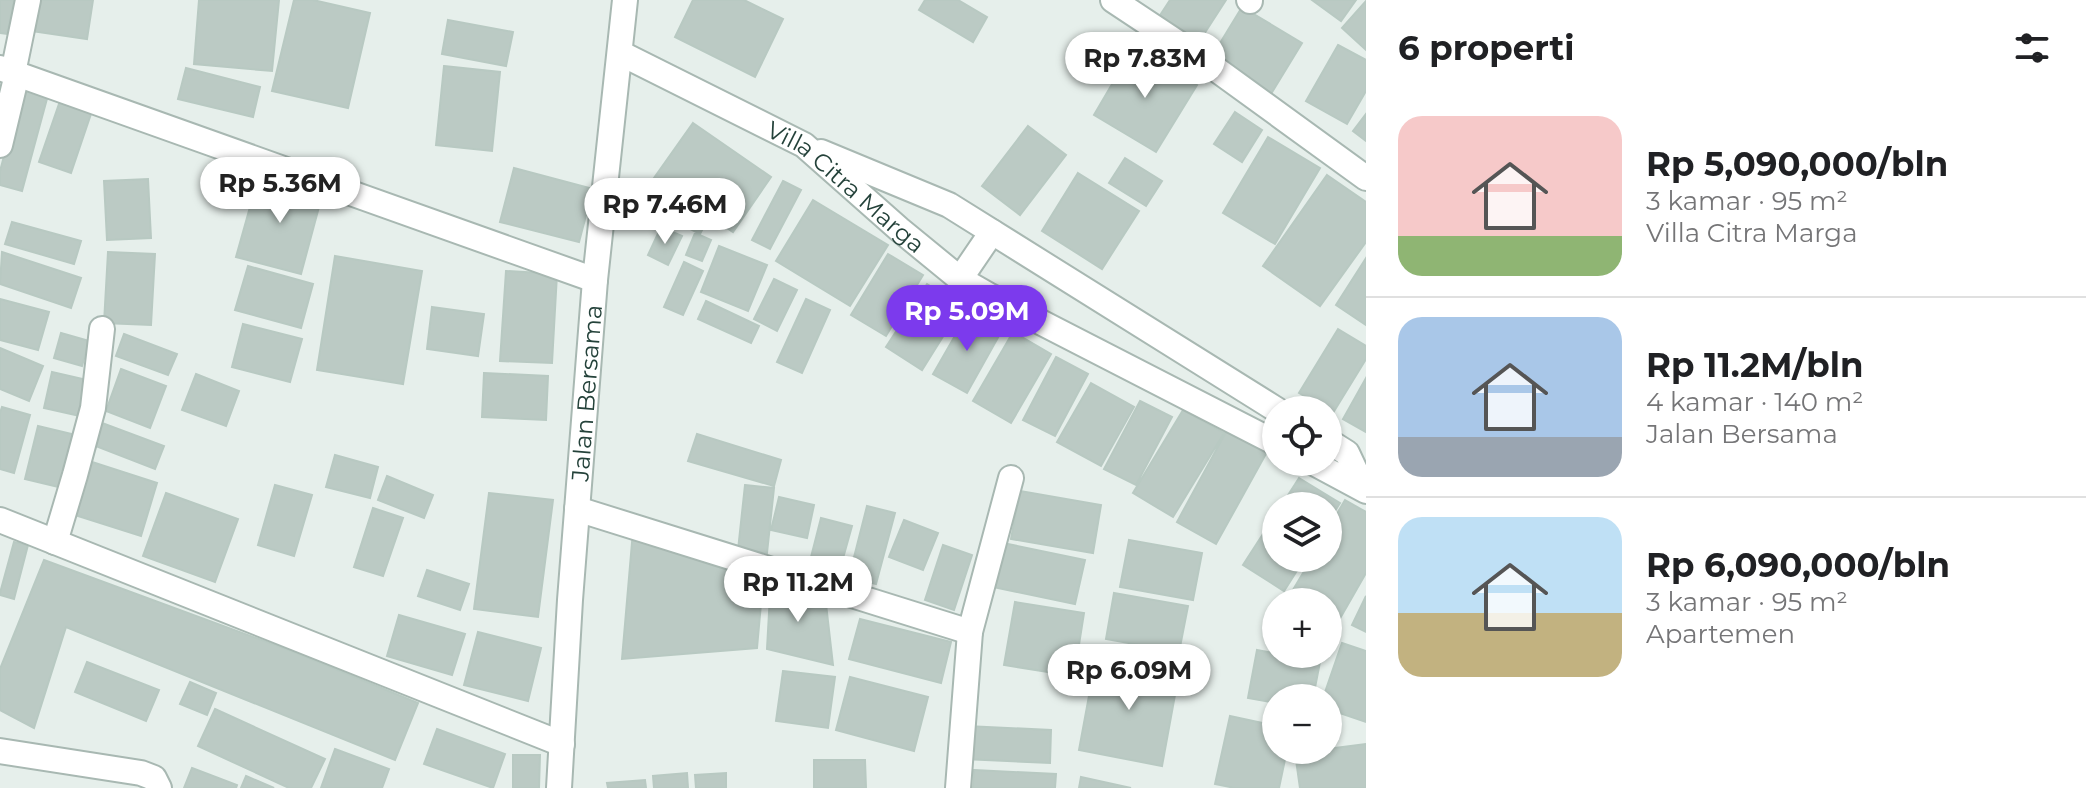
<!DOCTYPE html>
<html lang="id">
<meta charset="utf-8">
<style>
body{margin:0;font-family:Montserrat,sans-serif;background:#f2f2f2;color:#202124;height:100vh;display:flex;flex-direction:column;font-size:30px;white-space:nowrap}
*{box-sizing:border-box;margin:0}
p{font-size:26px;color:#757577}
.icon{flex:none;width:44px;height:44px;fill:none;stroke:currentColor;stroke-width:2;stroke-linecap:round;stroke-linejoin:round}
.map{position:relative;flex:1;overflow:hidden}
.drawer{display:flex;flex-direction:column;background:#fff;width:720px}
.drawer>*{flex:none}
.buttons{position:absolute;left:1262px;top:396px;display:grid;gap:16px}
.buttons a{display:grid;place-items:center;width:80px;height:80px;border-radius:50%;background:#fff;box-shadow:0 2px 6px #0004;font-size:40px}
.price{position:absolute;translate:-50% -68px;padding:0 18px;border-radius:28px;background:#fff;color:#222;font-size:26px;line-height:52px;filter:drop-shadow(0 2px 4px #0008)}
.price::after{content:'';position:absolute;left:50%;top:48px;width:24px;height:18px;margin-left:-12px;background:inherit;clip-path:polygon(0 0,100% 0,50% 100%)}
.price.selected{background:#7c3aed;color:#fff}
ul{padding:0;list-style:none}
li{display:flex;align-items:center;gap:24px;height:200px;padding:0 32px}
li+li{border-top:2px solid #e0e0e0}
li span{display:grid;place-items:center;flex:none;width:224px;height:160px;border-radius:24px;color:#555}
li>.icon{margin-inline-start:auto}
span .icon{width:96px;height:96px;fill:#fffc;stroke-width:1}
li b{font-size:34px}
h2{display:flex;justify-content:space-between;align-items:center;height:96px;padding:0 32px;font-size:34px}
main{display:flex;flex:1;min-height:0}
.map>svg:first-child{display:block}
.building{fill:#bbcac4;stroke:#b8c9c2;stroke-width:2}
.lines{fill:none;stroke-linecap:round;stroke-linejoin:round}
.minor-casing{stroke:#a8b8b2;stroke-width:28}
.minor{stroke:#fff;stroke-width:24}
.labels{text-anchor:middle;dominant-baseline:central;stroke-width:7;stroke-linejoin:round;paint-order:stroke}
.street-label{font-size:24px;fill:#24423a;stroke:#f7fbf9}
</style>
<main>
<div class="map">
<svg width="1366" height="788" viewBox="0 0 1366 788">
<rect width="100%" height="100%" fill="#e6efeb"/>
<path class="building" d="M0,0H14L7,34L0,33Z
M36,0H93L87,39L31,31Z
M199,0H279L272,71L194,64Z
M294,0H313L370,13L348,108L272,91Z
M693,0H744L783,19L755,77L675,37Z
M925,0H958L987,17L973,42L919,10Z
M1170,0H1226L1197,45L1157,20Z
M1312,0H1356L1341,21Z
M1366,1V50L1342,28Z
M1242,7L1302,43L1271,94L1211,58Z
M448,20L513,32L506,66L442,54Z
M1338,45L1366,60V91L1347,124L1306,101Z
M1134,47L1197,85L1156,152L1094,115Z
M444,66L500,72L492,151L436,145Z
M186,68L260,87L253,117L178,99Z
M22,89L48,95L22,191L0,185V171Z
M60,101L92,111L71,173L39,162Z
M1235,112L1262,130L1242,162L1214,144Z
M1366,114V141L1353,131Z
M693,123L771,177L733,232L654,178Z
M1028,126L1066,155L1020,215L982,186Z
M1268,137L1320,168L1275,244L1223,213Z
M1125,158L1162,181L1146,206L1109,183Z
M514,168L593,189L579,242L500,222Z
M1078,173L1139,211L1102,269L1042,231Z
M259,175L323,192L301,274L236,257Z
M1327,175L1366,202V242L1320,306L1263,266Z
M148,179L151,238L107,240L104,181Z
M783,181L801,190L770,249L752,240Z
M664,196L709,217L700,234L656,212Z
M813,200L888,245L850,306L776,261Z
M12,222L81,241L74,264L5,244Z
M661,227L682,236L668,265L648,255Z
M695,233L711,240L702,261L686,255Z
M719,246L767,265L748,311L701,292Z
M2,252L81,278L71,308L0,284Z
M108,252L155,254L151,325L104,323Z
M888,254L923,275L886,336L851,315Z
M335,256L422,271L403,384L317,370Z
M1366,258V325L1336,305Z
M684,262L703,271L683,315L664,307Z
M248,266L313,284L301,328L235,310Z
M506,271L557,274L552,363L500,361Z
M774,279L797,290L777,331L754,319Z
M927,284L962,306L922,370L886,347Z
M0,299L49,312L38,350L0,340Z
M806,299L830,310L802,373L777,362Z
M706,301L759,326L751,343L698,319Z
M432,307L484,314L478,356L427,349Z
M968,313L1001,332L967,393L933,374Z
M243,324L302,339L290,382L232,367Z
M1338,329L1366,346V359L1333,413L1299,393Z
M1013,332L1051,354L1011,423L973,401Z
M61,333L89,341L82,366L54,358Z
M124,334L177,354L168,375L116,356Z
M0,348L43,366L29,401L0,389Z
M1056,357L1088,374L1055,436L1023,420Z
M121,369L166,386L150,428L106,411Z
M52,372L87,380L80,416L44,408Z
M484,373L548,376L546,420L482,417Z
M196,374L239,391L226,426L182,410Z
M1366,378V432L1343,419Z
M1091,383L1134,407L1101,466L1057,442Z
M1140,401L1172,417L1136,485L1104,469Z
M2,407L30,415L14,473L0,469V413Z
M1183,410L1224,433L1173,517L1133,493Z
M102,423L164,446L155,469L93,445Z
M38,426L80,436L67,489L25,479Z
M1227,430L1267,452L1216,544L1177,522Z
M697,434L781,460L774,486L688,461Z
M335,455L378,467L370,498L326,487Z
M89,461L157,483L141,536L72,514Z
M387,476L433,495L424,518L378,500Z
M1299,478L1340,503L1328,522V506H1281Z
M275,485L312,495L294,556L258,545Z
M745,485L774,488L767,553L738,550Z
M1020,491L1101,505L1093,553L1011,539Z
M166,493L238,519L215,582L143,556Z
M489,493L553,500L538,617L474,609Z
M779,497L814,505L807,538L771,530Z
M1345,500L1366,512V573L1338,622L1328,617V602H1302L1290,595L1312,558H1328V529Z
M867,506L895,513L876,584L849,577Z
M373,508L403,518L383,576L354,567Z
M1276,514V558H1305L1284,591L1243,565Z
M821,518L852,526L840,569L810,561Z
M904,520L938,533L923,570L889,557Z
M633,531L764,570L757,648L622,659Z
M1129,540L1202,553L1193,600L1120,587Z
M14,542L28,545L14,599L0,595V593Z
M1003,543L1085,560L1075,604L993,587Z
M943,545L972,555L954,610L925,600Z
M44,560L294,652L418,703L395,760L66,627L34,728L0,710V669Z
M427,570L469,584L460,610L418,596Z
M771,577L826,604L833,665L767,649Z
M1114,593L1188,606L1179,652L1106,639Z
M1366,596V632L1352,625Z
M1015,602L1084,613L1074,676L1004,665Z
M399,615L465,634L452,675L387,656Z
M860,619L951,642L941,683L849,659Z
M478,632L541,648L528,701L464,685Z
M1342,643L1366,651V722L1328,709V698H1323Z
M1257,650L1320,662L1313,698H1276V703L1248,698Z
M1096,658L1179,673L1162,766L1079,750Z
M87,662L159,690L146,721L75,692Z
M783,671L835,677L828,728L776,721Z
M850,677L928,697L914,751L836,730Z
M190,682L216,693L207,715L180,704Z
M215,709L325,759L311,788H289L198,746Z
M1230,716L1276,726V750H1287L1279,788H1235L1215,784Z
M966,726L1051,730L1050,763L964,759Z
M437,729L505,754L493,788L424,764Z
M1366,744V788H1300L1295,753Z
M335,749L389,769L382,788H321Z
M513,755H540L539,788H513Z
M814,760H865L866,788H814Z
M192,768L237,785L236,788H184Z
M974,770L1056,774L1055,788H973Z
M687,773L688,788H654L653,776Z
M726,773V788H696L695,775Z
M246,776L274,788H241Z
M1081,777L1131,788H1079Z
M645,780L646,788H608L607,783Z"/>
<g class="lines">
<defs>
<g id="minor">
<path d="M1113,0L1202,59L1366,178"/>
<path d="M1249,0L1250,1"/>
<path id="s1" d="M620,53L804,145L899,229L960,279L988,295L1276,443"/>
<path d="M0,68L595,280"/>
<path d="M13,73L28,0"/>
<path d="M0,145L17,74"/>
<path d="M821,152L949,205L1277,410"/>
<path d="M960,279L992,232"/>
<path d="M1328,441L1347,453L1364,489"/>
<path d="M1312,462L1366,491"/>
<path d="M577,509L970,632"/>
<path d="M0,520L562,744"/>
<path d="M55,542L75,475L93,408L102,329"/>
<path d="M0,751L141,773L154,778L159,788"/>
<path id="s2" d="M559,788L570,600L595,280L625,0"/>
<path d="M958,788L970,632L1011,478"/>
</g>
</defs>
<use href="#minor" class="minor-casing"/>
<use href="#minor" class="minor"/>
</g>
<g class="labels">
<g class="street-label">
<text stroke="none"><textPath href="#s1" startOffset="264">Villa Citra Marga</textPath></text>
<text stroke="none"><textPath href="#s2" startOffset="396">Jalan Bersama</textPath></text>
</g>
</g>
</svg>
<div class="buttons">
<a><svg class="icon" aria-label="locate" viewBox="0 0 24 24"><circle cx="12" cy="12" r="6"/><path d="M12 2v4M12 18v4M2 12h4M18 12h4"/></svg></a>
<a><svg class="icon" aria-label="layers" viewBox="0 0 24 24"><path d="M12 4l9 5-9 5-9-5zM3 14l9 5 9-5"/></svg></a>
<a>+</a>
<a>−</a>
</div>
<b class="price" style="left:1145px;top:100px">Rp 7.83M</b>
<b class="price" style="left:280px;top:225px">Rp 5.36M</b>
<b class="price" style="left:665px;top:246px">Rp 7.46M</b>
<b class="price selected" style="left:967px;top:353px">Rp 5.09M</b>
<b class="price" style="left:798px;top:624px">Rp 11.2M</b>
<b class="price" style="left:1129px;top:712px">Rp 6.09M</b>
</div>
<section class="drawer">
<h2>6 properti<svg class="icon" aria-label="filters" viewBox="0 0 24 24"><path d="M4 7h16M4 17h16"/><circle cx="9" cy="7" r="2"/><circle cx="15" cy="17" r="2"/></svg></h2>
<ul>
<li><span style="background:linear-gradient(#f6c9c9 75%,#8fb573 0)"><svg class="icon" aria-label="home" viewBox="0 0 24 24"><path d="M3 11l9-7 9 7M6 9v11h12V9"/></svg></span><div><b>Rp 5,090,000/bln</b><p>3 kamar · 95 m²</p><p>Villa Citra Marga</p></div></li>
<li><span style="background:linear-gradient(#a9c7e8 75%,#9aa5b1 0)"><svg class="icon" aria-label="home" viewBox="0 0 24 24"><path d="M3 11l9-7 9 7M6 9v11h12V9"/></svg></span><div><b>Rp 11.2M/bln</b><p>4 kamar · 140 m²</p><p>Jalan Bersama</p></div></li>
<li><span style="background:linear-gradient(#bfe0f5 60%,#c2b280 0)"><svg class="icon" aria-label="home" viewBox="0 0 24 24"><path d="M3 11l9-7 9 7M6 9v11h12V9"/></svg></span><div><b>Rp 6,090,000/bln</b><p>3 kamar · 95 m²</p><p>Apartemen</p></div></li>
</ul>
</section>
</main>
